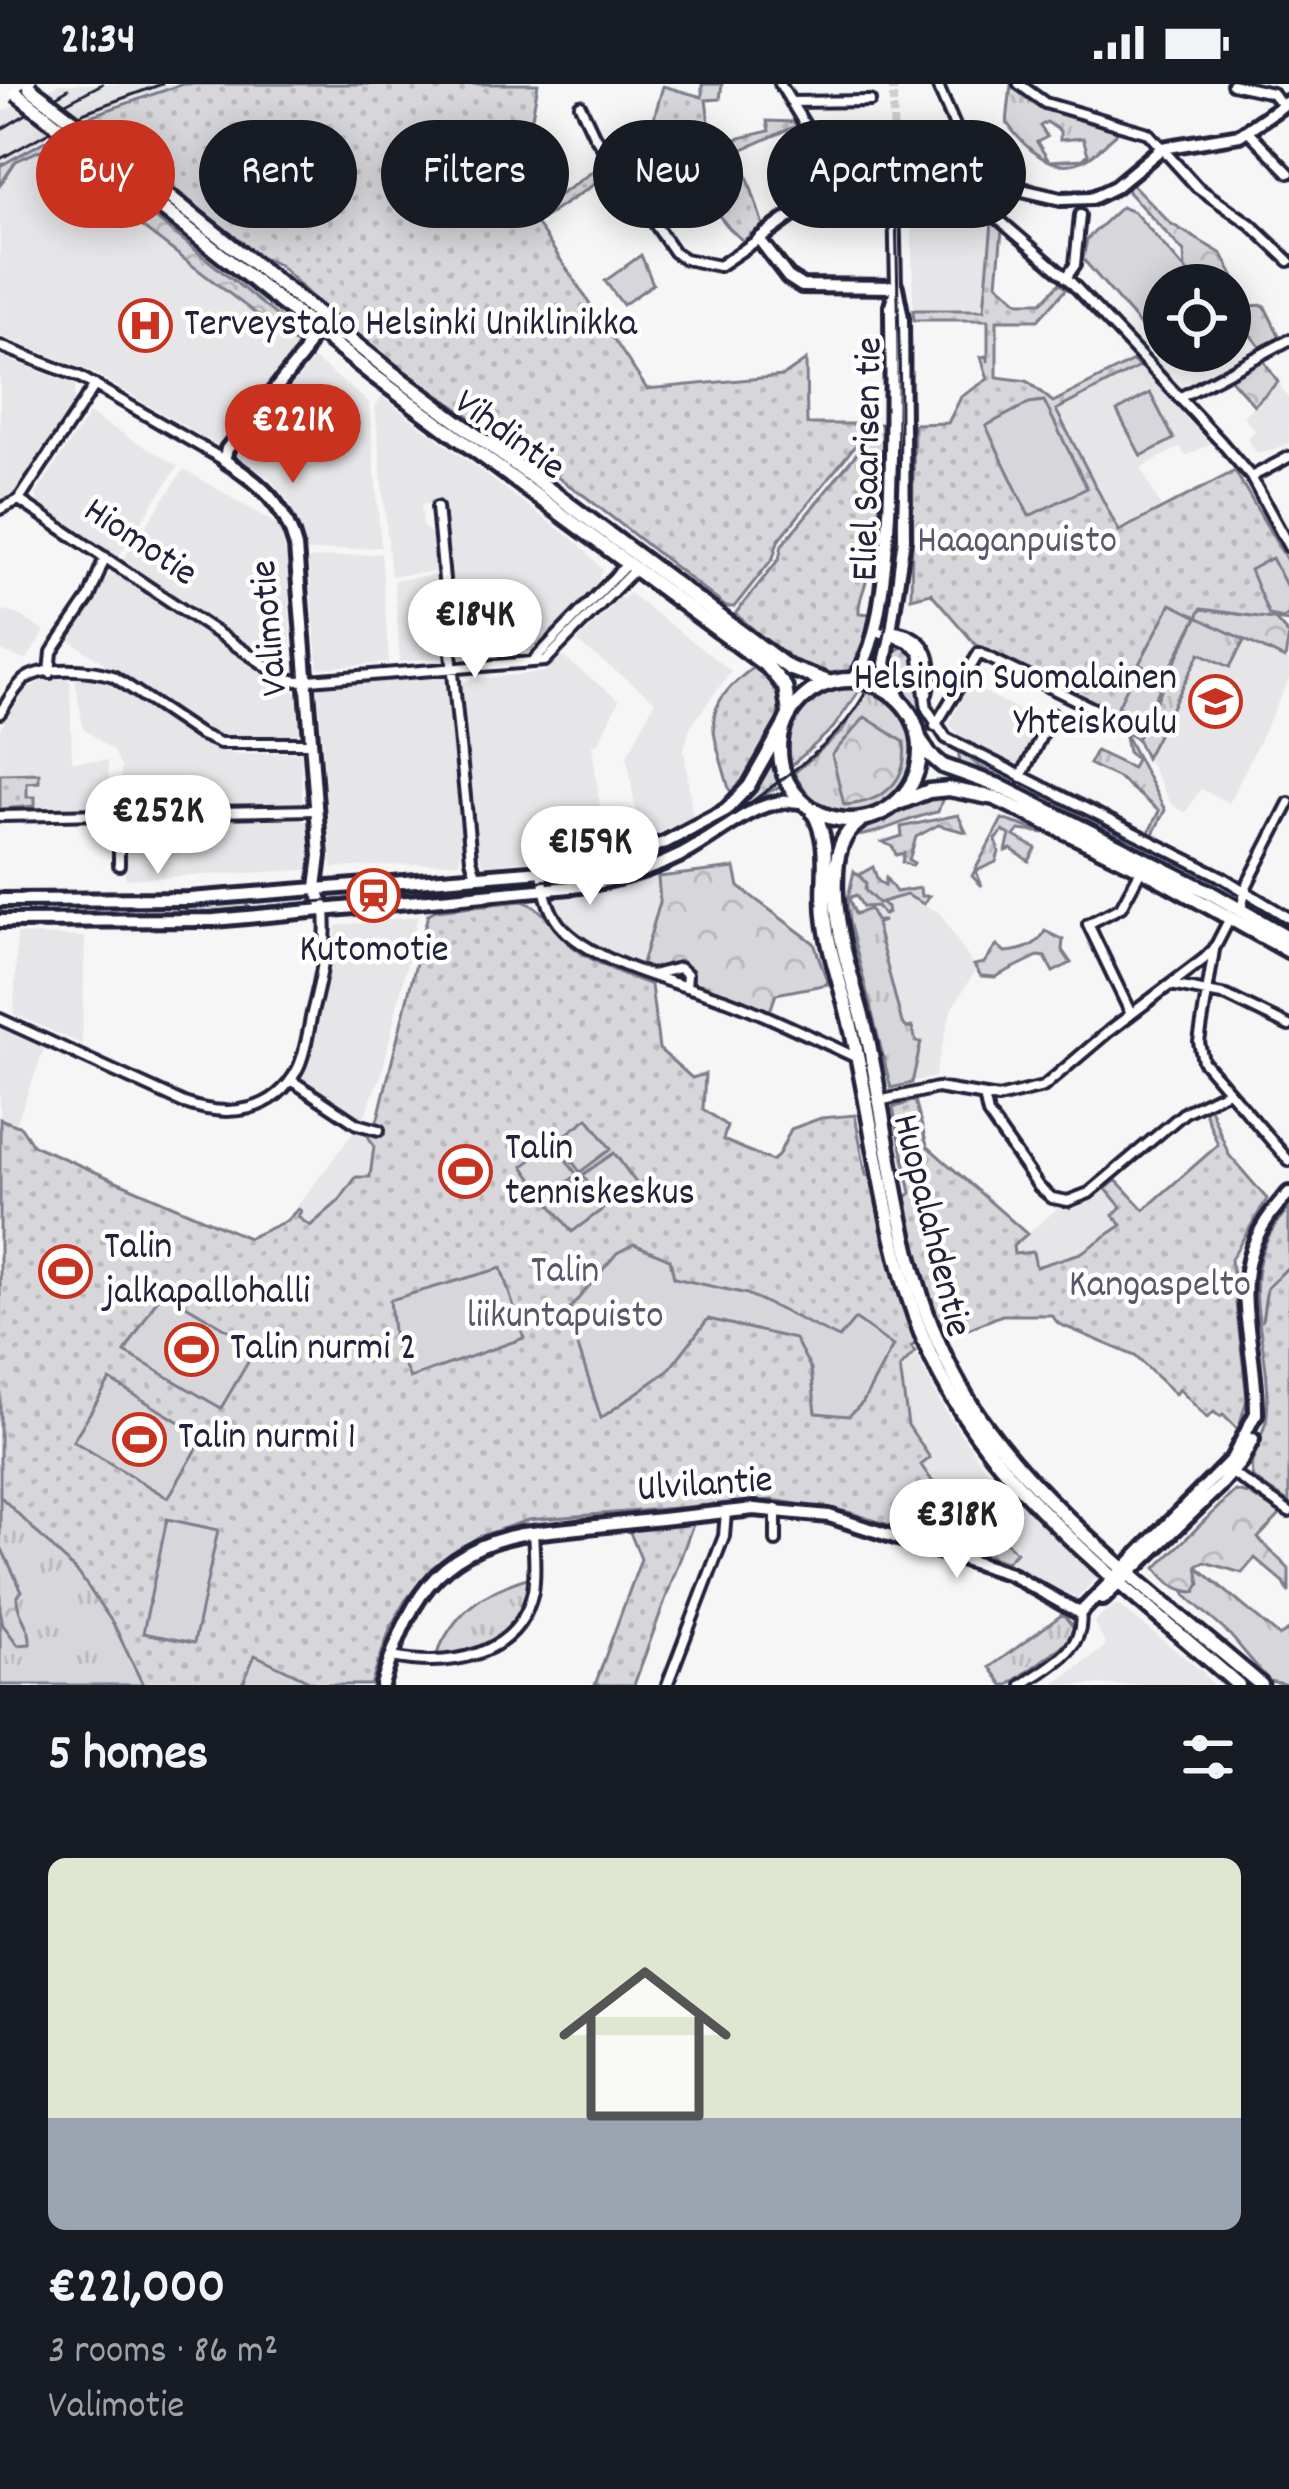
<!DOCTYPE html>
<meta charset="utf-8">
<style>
body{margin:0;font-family:Dekko,sans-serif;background:#20242c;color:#f1f3f6;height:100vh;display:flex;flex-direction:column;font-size:45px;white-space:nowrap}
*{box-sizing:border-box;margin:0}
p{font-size:39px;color:#9ea1a6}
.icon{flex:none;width:66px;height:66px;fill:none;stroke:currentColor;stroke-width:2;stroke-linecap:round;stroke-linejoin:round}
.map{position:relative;height:1601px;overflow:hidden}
.side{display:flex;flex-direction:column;background:#171b24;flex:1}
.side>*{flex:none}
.banner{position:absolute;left:36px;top:36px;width:1218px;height:108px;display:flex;gap:24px}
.tools{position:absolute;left:1143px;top:180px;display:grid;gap:24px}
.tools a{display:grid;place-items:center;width:108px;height:108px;border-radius:50%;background:#171b24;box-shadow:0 6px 30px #0003;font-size:60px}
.price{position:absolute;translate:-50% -102px;padding:0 27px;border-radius:42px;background:#fff;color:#222;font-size:39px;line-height:78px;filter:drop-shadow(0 3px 6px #0008)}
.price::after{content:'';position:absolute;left:50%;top:72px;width:36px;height:27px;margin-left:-18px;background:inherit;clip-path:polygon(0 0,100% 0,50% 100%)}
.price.current{background:#c8321e;color:#fff}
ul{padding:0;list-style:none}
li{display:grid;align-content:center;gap:24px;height:636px;padding:0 48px}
li span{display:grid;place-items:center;height:372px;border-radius:18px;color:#555}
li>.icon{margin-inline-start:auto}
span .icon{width:216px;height:216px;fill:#fffc;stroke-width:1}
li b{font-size:51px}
h2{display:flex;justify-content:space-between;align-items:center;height:144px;padding:0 48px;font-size:51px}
.pill{padding:0 42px;border-radius:54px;background:#171b24;box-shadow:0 6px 30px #0003;font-size:42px;line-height:108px}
.pill.current{background:#c8321e;color:#fff}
.status{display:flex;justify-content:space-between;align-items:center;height:84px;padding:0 60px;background:#171b24;direction:ltr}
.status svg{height:33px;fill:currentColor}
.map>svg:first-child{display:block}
.built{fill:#e6e6e9}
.grass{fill:url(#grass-tufts);stroke:#7c7c8b;stroke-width:3;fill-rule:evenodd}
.forest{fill:url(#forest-crowns);stroke:#7c7c8b;stroke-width:3}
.park{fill:url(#park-dots);stroke:#7c7c8b;stroke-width:3}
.pitch{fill:#d7d7db;stroke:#7c7c8b;stroke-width:3}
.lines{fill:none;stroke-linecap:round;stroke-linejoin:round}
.stream{stroke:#767685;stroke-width:3}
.street-tunnel{stroke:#ccccd1;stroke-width:8;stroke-dasharray:8 4;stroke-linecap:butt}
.street-casing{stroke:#22223b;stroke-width:16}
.secondary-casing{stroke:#22223b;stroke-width:20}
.primary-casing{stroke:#22223b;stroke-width:21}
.street{stroke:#fff;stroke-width:8}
.secondary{stroke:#fff;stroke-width:10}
.primary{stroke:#fff;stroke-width:12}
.tram{stroke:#22223b;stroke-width:3}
.rail{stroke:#22223b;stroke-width:3}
.primary-bridge-casing{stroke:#22223b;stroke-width:21;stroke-linecap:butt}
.primary-bridge{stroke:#fff;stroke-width:12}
.labels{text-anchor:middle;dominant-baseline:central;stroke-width:9;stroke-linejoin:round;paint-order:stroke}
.poi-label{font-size:39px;fill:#22223b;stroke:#fff;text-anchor:start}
.street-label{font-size:39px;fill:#22223b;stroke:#fff}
.park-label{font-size:39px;fill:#58586b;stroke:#fff}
</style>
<div class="status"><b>21:34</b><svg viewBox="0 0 49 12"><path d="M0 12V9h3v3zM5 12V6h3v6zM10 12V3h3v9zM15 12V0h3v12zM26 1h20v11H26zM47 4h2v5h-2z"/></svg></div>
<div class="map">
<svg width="1289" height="1601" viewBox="0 0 1289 1601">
<defs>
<pattern id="grass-tufts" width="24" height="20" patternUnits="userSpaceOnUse" patternTransform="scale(3)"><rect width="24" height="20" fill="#d7d7db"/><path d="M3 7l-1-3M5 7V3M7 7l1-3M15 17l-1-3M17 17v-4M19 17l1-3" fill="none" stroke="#b8b8bd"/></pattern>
<pattern id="forest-crowns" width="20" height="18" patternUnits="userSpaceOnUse" patternTransform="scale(3)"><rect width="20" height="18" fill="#d7d7db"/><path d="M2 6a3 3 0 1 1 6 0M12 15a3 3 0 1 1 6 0" fill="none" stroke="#b8b8bd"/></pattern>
<pattern id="park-dots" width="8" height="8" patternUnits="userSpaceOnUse" patternTransform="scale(3)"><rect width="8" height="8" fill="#d7d7db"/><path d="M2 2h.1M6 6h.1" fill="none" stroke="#b8b8bd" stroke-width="1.8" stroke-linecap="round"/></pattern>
</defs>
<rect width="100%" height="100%" fill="#f6f6f7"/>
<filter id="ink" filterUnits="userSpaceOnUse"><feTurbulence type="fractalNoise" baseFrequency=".00833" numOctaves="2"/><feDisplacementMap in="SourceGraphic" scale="24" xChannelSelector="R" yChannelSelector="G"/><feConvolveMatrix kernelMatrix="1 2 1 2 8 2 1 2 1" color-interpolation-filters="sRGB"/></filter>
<g filter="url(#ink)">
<path class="built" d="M59,0H183L125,17L46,51L0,82V29Z
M41,65L302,265L222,364L90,287L0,252V86Z
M911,97L952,108L992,138L984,226H913Z
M0,272L75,301L74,321L12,414L0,417Z
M314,275L369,318L381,463L307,468L289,418L269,394L236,372Z
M1139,283L1210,360L1186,372L1180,363L1141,384L1162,425L1119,447L1056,326Z
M1278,298L1289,315V359L1276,366L1257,369L1247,355L1255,347L1243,332Z
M382,313L580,461L603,486L597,499L538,565L463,574L456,571L441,419L421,421L423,443L432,450L435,488L391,492L375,323Z
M89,330L178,382L118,473L40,422L36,410Z
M184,385L279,442L287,474L292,584H285L123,476Z
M381,469L389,579L318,584L308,475Z
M111,488L297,610L300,654L234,655L210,648L67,555Z
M436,491L442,573L400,578L394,496Z
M629,509L731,587L690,643L684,665L693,735L640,755L627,672L655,617L577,558L620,513L623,515Z
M0,525L21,532L45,548L26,576L0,567Z
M1197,533L1289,577V596L1229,719L1201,705L1185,729L1171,720L1137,655Z
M563,573L619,616L598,659L592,661L606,768L484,781L474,760L459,597L544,588Z
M440,592L446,597L462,761L459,778L332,784L318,603Z
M45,595H70L72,677H108L110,723L27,725V690H0V645L26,606Z
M75,595H96L113,602L210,664L235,670L301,668L302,718L121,724V683L112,666L83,644Z
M969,600L1044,639L1021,685L964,657L949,640Z
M301,735L308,739L309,786L125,795L124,737Z
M658,793L660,818L641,883L591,858L567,843L558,829L556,815Z
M906,811L940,829L976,886L952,924L934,993L909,998L866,823Z
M418,832L382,989L363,1035L301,995L310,973L336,860V842Z
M17,850L85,853L82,960L14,930Z
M0,943L45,963L16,1040L0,1034Z
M356,1045L368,1052L374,1062L367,1110L332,1178L286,1137Z
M1106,1105L1129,1130L1106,1155L1081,1169L1027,1186L1016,1182L1013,1162L1059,1123L1081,1122Z
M915,1268L946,1329L986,1385L1051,1450L1060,1453L1099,1491L1077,1514L1006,1478L1015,1468L973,1426L965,1433L940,1408L921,1380L929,1373L908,1341L900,1284Z
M1117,1520L1202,1587L1213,1601H1053L1106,1562L1094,1538Z"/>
<path class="grass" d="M1011,0L1053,26L1117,43L1116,50C1106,58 1096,70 1086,75C1053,93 1024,63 1007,39ZM1047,38L1060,47V56L1083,54L1088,70L1083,75L1049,77L1037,58L1047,53L1040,42Z
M641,171L653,200L623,221L605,197Z
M1197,533L1245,555L1230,583L1200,569L1146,674L1137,655Z
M841,602L861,604L833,644L791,682C784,638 796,611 841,602Z
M869,606C981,653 855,803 794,689L840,649Z
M1124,648L1165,726L1152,752L1148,750L1159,727L1120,695L1089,680L1096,667L1132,684L1136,675L1128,668Z
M776,659V675L785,703L771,706C707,757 638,795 554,800L550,790L608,780L736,723L754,703Z
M958,665L979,682L1214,800L1218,795L1239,806L1240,816L1055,726L1007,698L960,680Z
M944,710L938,728C911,732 877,752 854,752L914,717Z
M1002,735L1045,749L1019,746L1014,752L1036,764L1029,777L1011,765L1006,767L1010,751L1003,747L996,756L999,768L996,778L976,787L982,802L972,792Z
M854,787L866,799L865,806L887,823L888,829L883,831L877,822L863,823L856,811L849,814L855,830L870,825L876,837H884L876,840L902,939L907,944L912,943L916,958H921L912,999L891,1004L849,837L847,818Z
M527,792L528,805L400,815L398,801Z
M246,812L248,828L210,832L0,833V819Z
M0,1405L76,1478L157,1601H0Z
M1196,1482L1279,1552L1289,1546V1601L1269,1597L1231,1552L1185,1511L1184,1507L1195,1508Z
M530,1493C524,1543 487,1574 436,1572C455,1526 484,1507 530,1493Z
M1063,1530L1074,1544L1066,1559L1009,1601H1003L990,1583Z"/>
<path class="forest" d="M54,52L302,252V265L41,66L16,77L0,101V82Z
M1127,101H1133L1170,139L1222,170L1249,222L1264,221L1280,253L1260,263L1239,236L1232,238L1230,201H1199L1185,185L1184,168L1128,108Z
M1262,274L1278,298L1254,321L1228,292Z
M1171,521L1275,535L1289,551L1285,575Z
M865,633L904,658C909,699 881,719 844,721L832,671Z
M958,731L966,748L938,741L916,753L909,776L914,779L912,782L902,778L904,769L896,771L893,763L883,758L902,752L901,743Z
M873,783L878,797L885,801L886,794L896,808L920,804L921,812H929L924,820L906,811L878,819L865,806L866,799L859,791Z
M735,784L739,803L814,859L828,900L776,910L769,930L694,901L692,889L682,878L648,885L641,883L660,818L658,793Z
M1045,847L1063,856L1062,866L1071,879L1053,888L1045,873L1038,872L995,893L981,892L974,881L984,879L997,861L1005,868C1021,867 1038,862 1045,847Z
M1235,1407L1249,1410L1281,1430L1258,1454L1289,1485V1509L1284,1499L1255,1474L1242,1489L1205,1478L1197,1482L1200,1500L1195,1508C1177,1507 1166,1498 1156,1484Z
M0,1461L22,1507L17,1512C16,1531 32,1543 30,1560L18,1561L3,1541L0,1525Z"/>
<path class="park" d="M183,0H538L530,44L500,64L522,130L534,129L606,78L613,88L536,139L647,305L783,292L806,276L807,340H881C889,389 876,443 867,493C865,506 858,515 859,529L873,530L857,584C807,605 771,557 735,530L779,475L782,461L874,348H866L778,457L773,474L734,523H726L586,413L408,290L319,220L279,181L260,173L92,41L90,32Z
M702,0H722L720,15L706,16L712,61L769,47L767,37L794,38L796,42L739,67L763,141L743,157L729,144L659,57L636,73L635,65L628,61L650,48L663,2L702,13Z
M992,138L1002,146L997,199L1019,218H1042L1060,199L1066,205L1038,236H997V293L1027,297L1053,318L1133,277L1139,283L1056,326L1119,447L1235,387L1289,480V537L1201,525L1137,655L1110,640L1114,631L976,561L931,509L911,514L914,340L948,339L961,313L988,295L981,273L986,272L988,278V236H914L913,226H984Z
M904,562L917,570C924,595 916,620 930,644L925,651C916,617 891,608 890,570Z
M754,583C807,616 762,675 735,712L729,705C713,644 696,626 754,583Z
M39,689V698L27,699V713H35V722L0,725V690Z
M522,817C546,823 553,848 572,862C596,880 623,891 651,901L659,965L692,994L705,990L703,1025L727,1042L723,1056L772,1077L778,1072L791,1045L821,1034L855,1031L866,1091L874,1093L919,1256L911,1263L915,1268L900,1284L908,1341L930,1374L921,1381L940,1408L964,1432L972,1426L1016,1468L1006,1478L848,1428L772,1416L528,1436L478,1453L431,1484L405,1517L391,1542L371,1601H143L114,1541L79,1490L0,1412V1035L21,1043L33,1061L248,1154L286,1137L298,1125L301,1127L298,1133L310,1142L339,1117L356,1093H370L374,1062L368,1052L378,1034L428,830L436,826Z
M915,1016L927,1062L1027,1150L1013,1162L1014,1170L1033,1168L1036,1183L1081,1169L1122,1141L1113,1131L1121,1123L1106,1105L1116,1096L1144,1126L1218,1061L1204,1026L1210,1024L1229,1071L1267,1115L1231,1175L1247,1315L1238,1346L1223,1331L1220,1333L1214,1328L1207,1334L1179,1305L1175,1310L1135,1272L1059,1240L1051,1231H1002L956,1250L939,1247L917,1182L906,1113L911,1109L893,1024Z
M1289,1124V1419L1253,1394C1246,1374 1265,1352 1267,1331C1274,1254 1227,1190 1289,1124Z
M693,1440L634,1601H595L641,1475L629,1446Z"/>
<path class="pitch" d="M1121,123L1134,128L1199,201H1164V267H1169H1162L1083,175L1087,155Z
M1150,309L1174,355L1141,372L1117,327Z
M1044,317L1087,404L1029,432L986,342L1029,319Z
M1272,474L1289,507V530L1283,534L1269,531L1250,486Z
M1171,520L1197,533L1165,594L1139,580Z
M1136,585L1162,600L1145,635L1118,622Z
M588,1034L611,1065L580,1088L557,1057Z
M554,1059L577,1091L546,1114L523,1082Z
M614,1069L637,1100L606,1123L582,1091Z
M579,1094L603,1125L572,1148L548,1117Z
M634,1160L670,1175L674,1194L747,1210L839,1254L855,1235L893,1262L863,1318L849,1332L816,1329L811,1285L795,1255L708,1235L668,1287L601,1334L567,1228L617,1169Z
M501,1184L524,1254L410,1294L394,1259L390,1216Z
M162,1207L257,1263L221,1324L125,1268Z
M110,1296L204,1353L168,1414L73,1357Z
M167,1435L218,1446L194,1559L143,1549Z
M255,1571L313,1599L312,1601H242Z"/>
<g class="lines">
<path class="stream" d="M1262,1237L1267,1204L1289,1182"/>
<path class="street-tunnel" d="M893,0L894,112"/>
<defs>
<path id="street" d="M780,0L838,95
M937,0L977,94
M1019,0L1045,19L1148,49L1197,103L1250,140L1289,177
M1232,0L1272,9L1282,21
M791,18L870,17
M580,21L594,51L674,168L685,175L719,182L759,155
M1248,47L1289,89
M894,112L896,203
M975,115L1068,195L1221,358L1251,393L1289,463
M1066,194L1075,181L1080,131
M0,262L80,293L224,376
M1179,314L1289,256
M1251,393L1289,373
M19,416L283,593L297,597L545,577L636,484
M437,423L471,775L476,791
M0,425L19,416L95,301
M874,546L908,558L919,568L927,625L946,654L1220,792L1289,834
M887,546C926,549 937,573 927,610
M535,575L629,478
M50,589L52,568L89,514L105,473
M0,629C7,619 14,605 24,596C42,581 92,585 113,592L199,650L220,659H312
M935,642L979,569L1113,634
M1021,693L1052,630
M119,730V781
M0,732L316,726
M542,787C544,806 547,824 559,840C592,880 679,899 727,916C770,932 814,954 855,973
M1241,825L1247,801L1289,719
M1214,866L1199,958L1203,977L1289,1077
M652,891L679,884L687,890L686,903
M1171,901L1227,912L1289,942
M1131,930L1088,840L1121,823L1141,786
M0,935L184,1019C227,1034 275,1030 298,984C306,968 308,947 312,929C321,894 328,863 325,827
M291,996L357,1040L379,1046
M984,1012L988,1030L1039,1103L1052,1114L1068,1117L1089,1109L1185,1028L1228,1007
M879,1017L937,1004L998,1014L1043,1003L1109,947L1204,875L1214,865L1230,834
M1229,1387L1289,1428
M776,1425V1457
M392,1573C448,1584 519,1574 533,1507C536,1488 534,1467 533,1448
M667,1601L724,1452L726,1428
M1022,1601C1049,1582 1086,1566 1080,1529"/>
<path id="secondary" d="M952,101L974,114L983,112L987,103
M987,103H1009L1061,115L1092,114L1115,103L1162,64L1240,51L1289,17
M896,203L902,234L904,455L885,580L900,617
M896,203L802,202L788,193L759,155L846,92L924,90L968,99
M224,376C260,399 285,420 296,463L320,772L316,803L325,827
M224,376L227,365L302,272L309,257L328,239
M852,596C900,552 891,293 891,222L896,206
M0,816L190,815L542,787L601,779L664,759L726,726L749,702L787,635
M0,837L214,836L581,802C616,796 648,787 679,772C719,753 759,708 805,719
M1256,1331C1257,1242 1216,1182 1289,1109
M1103,1515L1220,1402L1241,1378L1253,1355
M382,1601C407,1521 433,1467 522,1450L754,1425L829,1432L1010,1490L1080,1529L1232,1375L1256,1329"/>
<path id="primary" d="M84,45L391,288L789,584L828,598
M71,52L373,291L768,583L785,603L789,629
M780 666a70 70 0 1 1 140 0a70 70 0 1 1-140 0Z
M919,654L929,670L943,682L999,702L1209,808L1289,854
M901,718L929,707L949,705L995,714L1142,785L1289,867
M812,726C833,760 821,793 825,832C828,865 840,898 848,930C874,1036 882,1149 922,1251C979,1399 1124,1499 1238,1601
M859,738C835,755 835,785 836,812C838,861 857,908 868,955C886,1040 895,1132 922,1215C935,1255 954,1295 977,1330C1047,1432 1167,1520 1261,1601"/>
</defs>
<use href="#street" class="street-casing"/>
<use href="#secondary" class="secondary-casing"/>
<use href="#primary" class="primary-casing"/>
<use href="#street" class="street"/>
<use href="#secondary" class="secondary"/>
<use href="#primary" class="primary"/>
<path class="tram" d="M0,829H194L594,792C660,778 713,748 765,708C802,680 840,654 863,613C885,574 888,532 893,489C906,365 897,238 896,113"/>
<path class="rail" d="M54,25L102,0
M0,46L68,5
M0,75L85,28L162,0"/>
<defs>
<path id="primary-bridge" d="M30,4L84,45
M17,10L71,52"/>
</defs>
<use href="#primary-bridge" class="primary-bridge-casing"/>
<use href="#primary-bridge" class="primary-bridge"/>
</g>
</g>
<defs>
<symbol id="hospital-ring" viewBox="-11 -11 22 22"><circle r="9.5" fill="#fff" stroke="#c8321e" stroke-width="1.5"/><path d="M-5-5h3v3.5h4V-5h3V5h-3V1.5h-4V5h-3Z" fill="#c8321e"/></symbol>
<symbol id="school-ring" viewBox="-11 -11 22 22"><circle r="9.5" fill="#fff" stroke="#c8321e" stroke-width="1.5"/><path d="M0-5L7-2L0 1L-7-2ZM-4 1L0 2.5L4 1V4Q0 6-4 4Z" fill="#c8321e"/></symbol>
<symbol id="station-ring" viewBox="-11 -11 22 22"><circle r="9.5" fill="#fff" stroke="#c8321e" stroke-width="1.5"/><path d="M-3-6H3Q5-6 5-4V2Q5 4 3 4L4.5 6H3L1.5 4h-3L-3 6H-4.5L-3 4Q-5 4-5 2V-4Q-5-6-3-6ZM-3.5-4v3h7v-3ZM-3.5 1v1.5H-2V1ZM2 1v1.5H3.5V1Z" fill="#c8321e"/></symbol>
<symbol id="stadium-ring" viewBox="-11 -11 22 22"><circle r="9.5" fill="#fff" stroke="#c8321e" stroke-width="1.5"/><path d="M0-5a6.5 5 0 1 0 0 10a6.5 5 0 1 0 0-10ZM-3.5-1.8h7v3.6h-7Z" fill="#c8321e"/></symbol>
</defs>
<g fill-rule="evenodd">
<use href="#hospital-ring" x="116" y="212" width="59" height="59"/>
<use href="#school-ring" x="1186" y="588" width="59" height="59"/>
<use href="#station-ring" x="344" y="782" width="59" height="59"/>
<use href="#stadium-ring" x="436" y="1058" width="59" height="59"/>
<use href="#stadium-ring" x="36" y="1158" width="59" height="59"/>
<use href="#stadium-ring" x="162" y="1236" width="59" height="59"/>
<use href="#stadium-ring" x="110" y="1326" width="59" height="59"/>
</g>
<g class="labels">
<g class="poi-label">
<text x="184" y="242">Terveystalo Helsinki Uniklinikka</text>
<text x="1177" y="596" text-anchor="end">Helsingin Suomalainen<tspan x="1177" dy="45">Yhteiskoulu</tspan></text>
<text x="374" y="868" text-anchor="middle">Kutomotie</text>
<text x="505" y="1066">Talin<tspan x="505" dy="45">tenniskeskus</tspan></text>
<text x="104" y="1165">Talin<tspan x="104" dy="45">jalkapallohalli</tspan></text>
<text x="230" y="1266">Talin nurmi 2</text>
<text x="178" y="1355">Talin nurmi 1</text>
</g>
<g class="street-label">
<text transform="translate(508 353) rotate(36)">Vihdintie</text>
<text transform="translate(870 375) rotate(-89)">Eliel Saarisen tie</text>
<text transform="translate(139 460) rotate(34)">Hiomotie</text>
<text transform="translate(272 544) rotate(-95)">Valimotie</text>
<text transform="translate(929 1142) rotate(76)">Huopalahdentie</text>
<text transform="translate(705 1403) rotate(-4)">Ulvilantie</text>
</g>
<g class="park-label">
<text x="1017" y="459">Haaganpuisto</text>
<text x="565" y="1189">Talin<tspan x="565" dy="45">liikuntapuisto</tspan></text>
<text x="1160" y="1203">Kangaspelto</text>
</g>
</g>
</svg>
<div class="tools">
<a><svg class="icon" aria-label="locate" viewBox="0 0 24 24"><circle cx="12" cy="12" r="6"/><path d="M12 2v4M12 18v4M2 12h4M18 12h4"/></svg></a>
</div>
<b class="price current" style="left:293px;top:402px">€221K</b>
<b class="price" style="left:475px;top:597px">€184K</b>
<b class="price" style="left:158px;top:793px">€252K</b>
<b class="price" style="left:590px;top:824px">€159K</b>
<b class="price" style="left:957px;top:1497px">€318K</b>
<div class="banner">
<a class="pill current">Buy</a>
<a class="pill">Rent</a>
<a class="pill">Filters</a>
<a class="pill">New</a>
<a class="pill">Apartment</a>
</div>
</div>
<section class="side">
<h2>5 homes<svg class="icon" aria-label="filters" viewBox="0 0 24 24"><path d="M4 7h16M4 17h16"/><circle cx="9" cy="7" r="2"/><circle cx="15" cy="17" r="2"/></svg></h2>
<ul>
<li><span style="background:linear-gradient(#dfe7d0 70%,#9aa5b1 0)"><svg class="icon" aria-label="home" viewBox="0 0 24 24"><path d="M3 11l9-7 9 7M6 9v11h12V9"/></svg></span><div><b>€221,000</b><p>3 rooms · 86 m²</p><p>Valimotie</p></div></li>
</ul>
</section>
